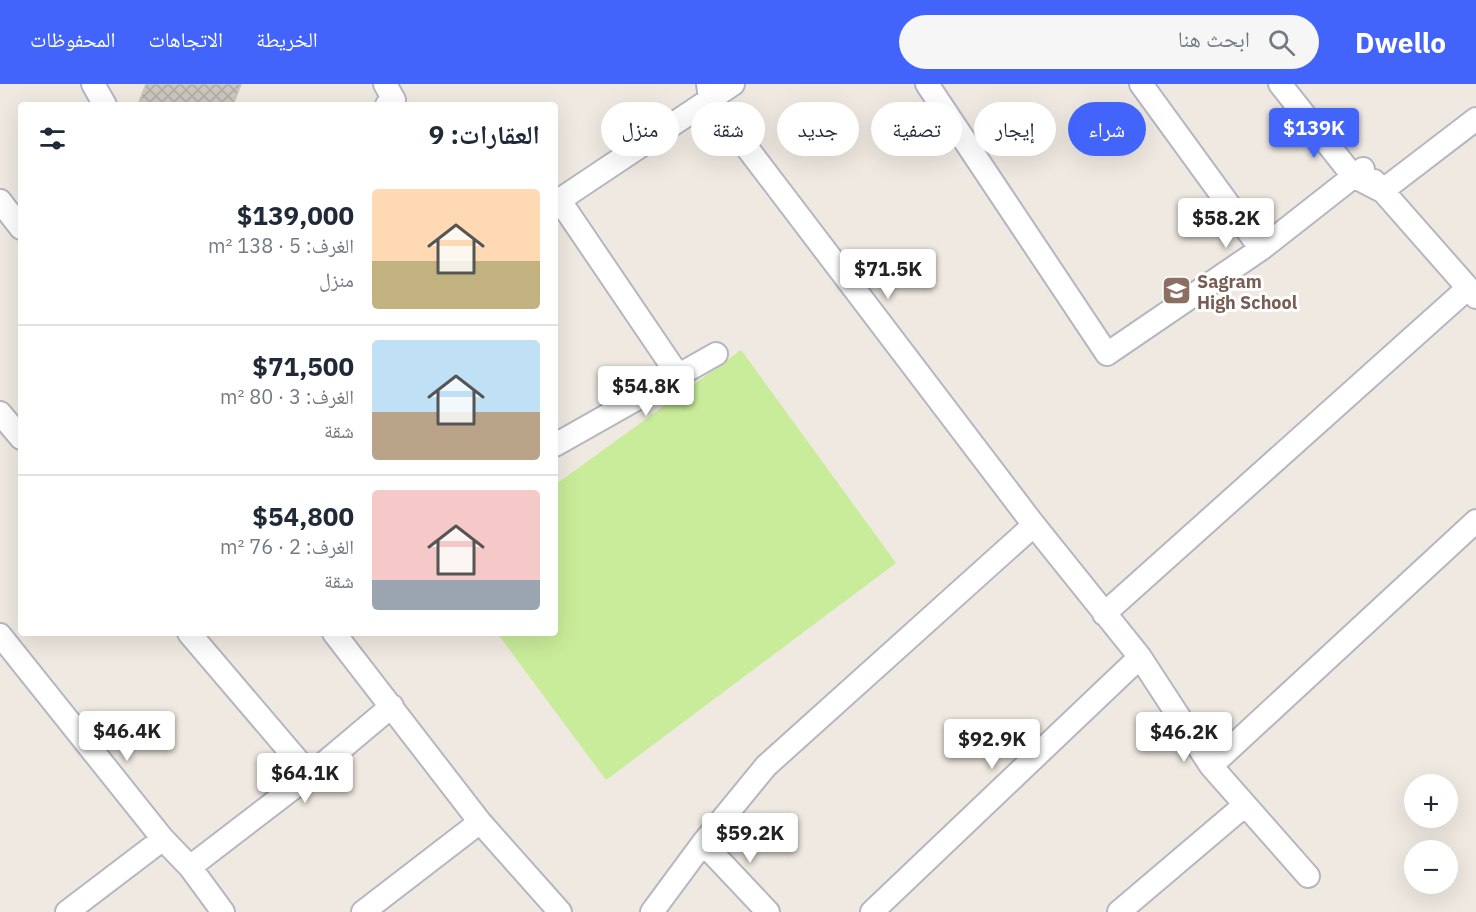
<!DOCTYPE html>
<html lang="ar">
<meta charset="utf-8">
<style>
body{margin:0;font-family:"IBM Plex Sans","Noto Naskh Arabic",sans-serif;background:#f6f6f7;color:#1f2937;direction:rtl;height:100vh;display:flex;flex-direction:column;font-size:22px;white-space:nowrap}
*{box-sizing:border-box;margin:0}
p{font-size:20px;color:#747a83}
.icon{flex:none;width:33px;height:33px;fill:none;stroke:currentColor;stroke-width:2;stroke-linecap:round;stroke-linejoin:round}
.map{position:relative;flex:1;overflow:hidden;direction:ltr}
.panel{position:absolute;left:18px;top:18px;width:540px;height:534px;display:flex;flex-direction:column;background:#fff;border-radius:6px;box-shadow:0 6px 24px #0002;direction:rtl}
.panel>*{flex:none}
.hud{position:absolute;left:576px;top:18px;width:570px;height:54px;direction:rtl;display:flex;gap:12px}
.tools{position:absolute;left:1404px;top:690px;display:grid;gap:12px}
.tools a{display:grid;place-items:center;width:54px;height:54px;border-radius:50%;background:#fff;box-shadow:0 6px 24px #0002;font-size:30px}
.price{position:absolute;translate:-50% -51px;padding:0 14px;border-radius:6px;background:#fff;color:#222;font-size:20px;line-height:39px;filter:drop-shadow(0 2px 3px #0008)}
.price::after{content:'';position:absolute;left:50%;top:36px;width:18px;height:14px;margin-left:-9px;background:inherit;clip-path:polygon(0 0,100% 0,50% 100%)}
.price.active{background:#4264fb;color:#fff}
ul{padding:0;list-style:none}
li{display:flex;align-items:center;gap:18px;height:150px;padding:0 18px}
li+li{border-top:2px solid #e0e1e3}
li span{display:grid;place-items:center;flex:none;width:168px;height:120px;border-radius:6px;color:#555}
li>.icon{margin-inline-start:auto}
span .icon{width:72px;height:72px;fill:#fffc;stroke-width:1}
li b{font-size:26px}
h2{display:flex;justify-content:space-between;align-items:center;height:72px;padding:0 18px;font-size:26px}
.chip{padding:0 21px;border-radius:27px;background:#fff;box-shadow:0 6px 24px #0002;font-size:21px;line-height:54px}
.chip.active{background:#4264fb;color:#fff}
header{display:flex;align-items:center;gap:36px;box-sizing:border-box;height:84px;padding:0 30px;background:#4264fb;color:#fff}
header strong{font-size:28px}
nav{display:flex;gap:33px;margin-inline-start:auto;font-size:21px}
.search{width:420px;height:54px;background:#f6f6f7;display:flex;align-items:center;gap:15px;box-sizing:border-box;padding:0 21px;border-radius:33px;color:#747a83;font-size:22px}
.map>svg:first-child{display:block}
.pitch{fill:#c9ec9a}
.building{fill:url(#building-cross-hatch);stroke:#cbc5ba;stroke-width:1.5}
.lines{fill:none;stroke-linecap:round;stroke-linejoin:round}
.street-casing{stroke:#b4b7c1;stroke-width:26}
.street{stroke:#fff;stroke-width:22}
.labels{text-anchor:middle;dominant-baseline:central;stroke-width:6;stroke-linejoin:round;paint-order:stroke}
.education-label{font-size:18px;font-weight:bold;fill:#785e54;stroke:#fff;text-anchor:start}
</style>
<header>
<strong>Dwello</strong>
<div class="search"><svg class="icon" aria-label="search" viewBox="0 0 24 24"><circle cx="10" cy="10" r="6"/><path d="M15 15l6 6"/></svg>ابحث هنا</div>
<nav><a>الخريطة</a><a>الاتجاهات</a><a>المحفوظات</a></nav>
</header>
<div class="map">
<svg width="1476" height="828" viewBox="0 0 1476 828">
<defs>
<pattern id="building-cross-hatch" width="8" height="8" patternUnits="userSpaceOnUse" patternTransform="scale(1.5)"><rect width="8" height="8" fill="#cbc7bf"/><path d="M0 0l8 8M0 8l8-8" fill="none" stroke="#afaba4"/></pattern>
</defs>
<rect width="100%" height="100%" fill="#efe9e1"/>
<path class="pitch" d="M741,266L896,479L606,696L497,549H555V401Z"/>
<path class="building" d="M146,0H241L233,21H138Z"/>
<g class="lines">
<defs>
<path id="street" d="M93,0L105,21
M385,0L394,16L387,21
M708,0L710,15L1034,441L1140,573L1211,682L1308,792
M927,0L1107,270L1261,165L1363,85
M1141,0L1261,165
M1280,0L1353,92L1382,107L1476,35
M1374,97L1476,213
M0,117L21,144
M560,117L678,291
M555,119L733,0
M0,329L21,354
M555,361L716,270
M1104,530L1468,204
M189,549L310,691
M334,549L480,738L560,828
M0,551L163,755L190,783L223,828
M1211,682L1476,437
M703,759L768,828
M190,783L310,691L392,622
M67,828L163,755
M363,828L480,738
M652,828L703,759L766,682L1034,441
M872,828L1140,573
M1119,828L1245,721"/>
</defs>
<use href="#street" class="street-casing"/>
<use href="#street" class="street"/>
</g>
<defs>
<symbol id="school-square" viewBox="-11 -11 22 22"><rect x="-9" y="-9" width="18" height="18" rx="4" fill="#8d6e63" stroke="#fff"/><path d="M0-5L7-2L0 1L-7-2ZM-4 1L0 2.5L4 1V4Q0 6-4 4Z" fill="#fff"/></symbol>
</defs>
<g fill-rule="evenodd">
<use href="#school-square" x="1160" y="190" width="33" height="33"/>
</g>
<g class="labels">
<g class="education-label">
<text x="1197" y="197">Sagram<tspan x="1197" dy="21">High School</tspan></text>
</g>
</g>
</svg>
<div class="tools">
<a>+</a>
<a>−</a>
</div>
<b class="price active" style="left:1314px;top:75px">$139K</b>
<b class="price" style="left:1226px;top:165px">$58.2K</b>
<b class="price" style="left:888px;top:216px">$71.5K</b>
<b class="price" style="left:646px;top:333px">$54.8K</b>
<b class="price" style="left:127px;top:678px">$46.4K</b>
<b class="price" style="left:1184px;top:679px">$46.2K</b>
<b class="price" style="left:992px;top:686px">$92.9K</b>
<b class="price" style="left:305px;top:720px">$64.1K</b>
<b class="price" style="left:750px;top:780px">$59.2K</b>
<div class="hud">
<a class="chip active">شراء</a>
<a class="chip">إيجار</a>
<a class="chip">تصفية</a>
<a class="chip">جديد</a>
<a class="chip">شقة</a>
<a class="chip">منزل</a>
</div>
<section class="panel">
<h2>العقارات: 9<svg class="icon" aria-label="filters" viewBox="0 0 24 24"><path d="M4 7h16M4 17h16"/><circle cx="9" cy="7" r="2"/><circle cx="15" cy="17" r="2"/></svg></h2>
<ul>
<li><span style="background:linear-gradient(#ffd9b3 60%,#c2b280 0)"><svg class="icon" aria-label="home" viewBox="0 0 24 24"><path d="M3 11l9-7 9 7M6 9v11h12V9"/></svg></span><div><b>$139,000</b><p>الغرف: 5 · 138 m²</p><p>منزل</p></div></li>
<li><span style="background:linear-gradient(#bfe0f5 60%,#b9a48a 0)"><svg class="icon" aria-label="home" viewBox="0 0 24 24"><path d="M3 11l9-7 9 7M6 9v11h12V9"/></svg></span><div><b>$71,500</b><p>الغرف: 3 · 80 m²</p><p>شقة</p></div></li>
<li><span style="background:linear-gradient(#f6c9c9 75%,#9aa5b1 0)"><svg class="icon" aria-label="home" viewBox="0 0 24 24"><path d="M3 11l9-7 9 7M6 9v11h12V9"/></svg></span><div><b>$54,800</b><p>الغرف: 2 · 76 m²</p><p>شقة</p></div></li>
</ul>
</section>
</div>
